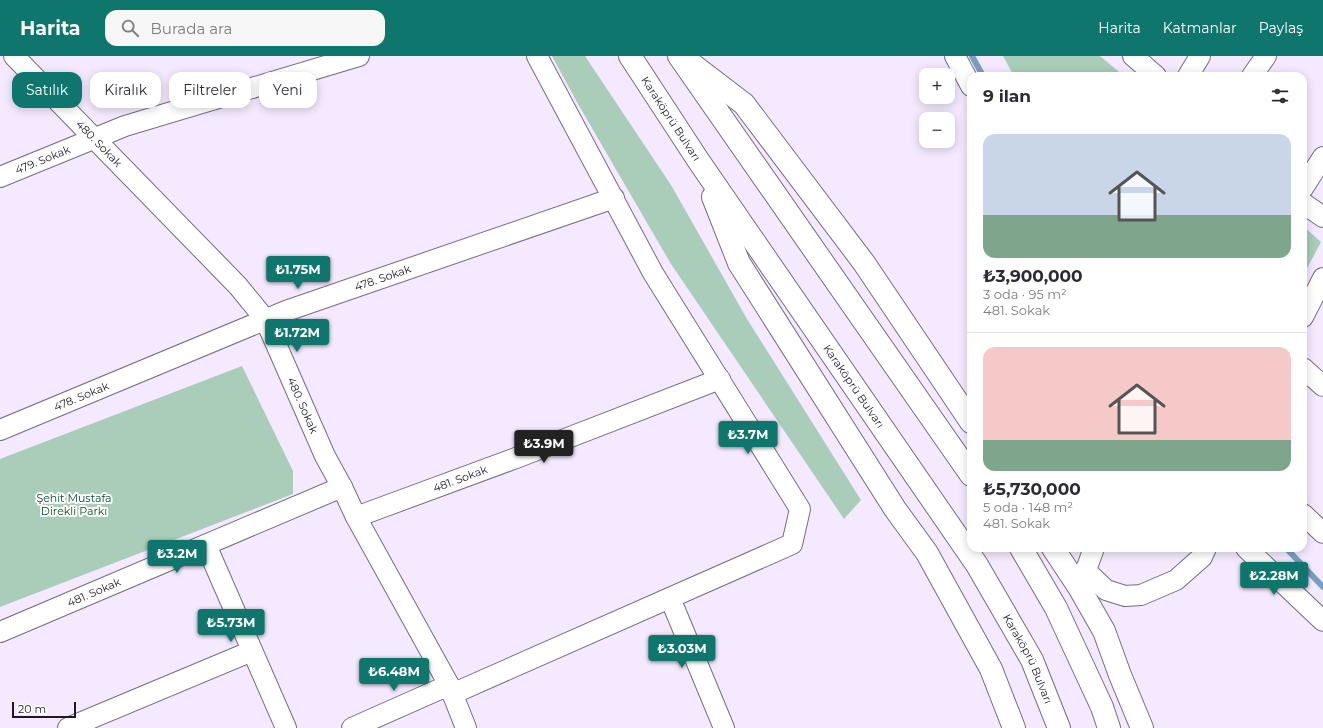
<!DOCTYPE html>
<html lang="tr">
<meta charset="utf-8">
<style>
body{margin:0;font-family:Montserrat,sans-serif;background:#f7f7f7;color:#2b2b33;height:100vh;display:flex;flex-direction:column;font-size:15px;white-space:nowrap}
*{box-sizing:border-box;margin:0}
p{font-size:13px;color:#7c7c81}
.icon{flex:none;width:22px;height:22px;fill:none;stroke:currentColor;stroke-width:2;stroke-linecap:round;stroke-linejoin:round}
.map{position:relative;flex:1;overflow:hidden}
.drawer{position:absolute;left:967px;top:16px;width:340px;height:480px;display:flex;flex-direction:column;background:#fff;border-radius:12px;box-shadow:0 2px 10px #0003}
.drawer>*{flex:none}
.guide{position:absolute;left:12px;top:16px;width:380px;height:36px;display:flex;gap:8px}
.buttons{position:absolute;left:919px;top:12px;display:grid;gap:8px}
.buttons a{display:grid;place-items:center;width:36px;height:36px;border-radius:8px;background:#fff;box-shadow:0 2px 10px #0003;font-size:20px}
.scale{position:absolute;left:12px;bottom:10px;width:64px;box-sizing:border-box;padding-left:4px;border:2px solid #1e1a23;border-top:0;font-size:11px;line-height:14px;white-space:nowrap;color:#1e1a23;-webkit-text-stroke:3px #fff;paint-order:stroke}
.price{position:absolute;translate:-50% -34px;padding:0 9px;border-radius:4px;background:#0f766e;color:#fff;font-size:13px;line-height:26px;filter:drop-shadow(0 1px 2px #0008)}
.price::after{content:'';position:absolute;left:50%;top:24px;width:12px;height:9px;margin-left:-6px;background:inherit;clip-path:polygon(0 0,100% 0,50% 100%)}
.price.on{background:#222;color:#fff}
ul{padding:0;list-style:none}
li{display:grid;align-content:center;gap:8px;height:212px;padding:0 16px}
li+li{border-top:1px solid #e1e1e2}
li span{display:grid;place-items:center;height:124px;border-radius:12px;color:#555}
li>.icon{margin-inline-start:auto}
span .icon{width:72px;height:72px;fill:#fffc;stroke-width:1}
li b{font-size:17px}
h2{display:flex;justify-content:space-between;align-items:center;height:48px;padding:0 16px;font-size:17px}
.tag{padding:0 14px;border-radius:12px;background:#fff;box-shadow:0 2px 10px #0003;font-size:14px;line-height:36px}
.tag.on{background:#0f766e;color:#fff}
header{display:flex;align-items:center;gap:24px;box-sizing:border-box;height:56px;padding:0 20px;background:#0f766e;color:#fff}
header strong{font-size:19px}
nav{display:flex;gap:22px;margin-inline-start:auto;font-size:14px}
.search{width:280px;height:36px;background:#f7f7f7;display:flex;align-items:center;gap:10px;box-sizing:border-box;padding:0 14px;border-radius:12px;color:#7c7c81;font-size:15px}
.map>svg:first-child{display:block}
.green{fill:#a9cdb9}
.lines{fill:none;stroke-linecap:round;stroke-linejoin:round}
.stream{stroke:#7a9ec3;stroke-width:6}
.minor-casing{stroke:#776c82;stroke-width:22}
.highway-casing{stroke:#776c82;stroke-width:24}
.minor{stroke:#fff;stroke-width:20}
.highway{stroke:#fff;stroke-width:22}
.labels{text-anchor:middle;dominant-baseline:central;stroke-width:4;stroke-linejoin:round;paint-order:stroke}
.street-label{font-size:11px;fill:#1e1a23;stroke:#fff}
.park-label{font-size:11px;fill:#04492f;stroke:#fff}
</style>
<header>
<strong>Harita</strong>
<div class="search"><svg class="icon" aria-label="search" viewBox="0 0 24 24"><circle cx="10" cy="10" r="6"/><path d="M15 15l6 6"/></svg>Burada ara</div>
<nav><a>Harita</a><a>Katmanlar</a><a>Paylaş</a></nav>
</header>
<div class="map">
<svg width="1323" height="672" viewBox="0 0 1323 672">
<rect width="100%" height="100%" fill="#f4e9fe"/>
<path class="green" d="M552,0H585L671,129L747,263L861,444L844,463L671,208L578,48Z
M1003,0H1100L1124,20H1014Z
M1303,170L1321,186L1303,220Z
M242,310L293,415V438L0,551V403Z"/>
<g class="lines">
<path class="stream" d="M972,0L983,20
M1286,492L1323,531"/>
<defs>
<g id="minor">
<path id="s1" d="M14,0L238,230L265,263L325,400L342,431L356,461L449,629L466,672"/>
<path d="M955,0L971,30"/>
<path d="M1133,0L1156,20"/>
<path d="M1188,20L1200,0"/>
<path d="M1252,20L1266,0"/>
<path id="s2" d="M0,121L125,70L359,0"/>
<path d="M1303,132L1323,101"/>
<path d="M1303,147L1323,161"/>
<path d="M1303,261L1323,222"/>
<path d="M1303,312L1323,330"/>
<path id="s3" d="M0,374L286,255L614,142"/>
<path d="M1303,458L1323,477"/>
<path id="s4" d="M356,461L516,402L720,323"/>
<path d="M206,489L286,672"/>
<path d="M1246,492L1323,565"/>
<path d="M1085,514L1106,534L1125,540L1141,539L1176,524L1202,501L1206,492"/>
<path d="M1082,525L1094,492"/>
<path d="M670,542L724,672"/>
<path id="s5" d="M0,576L342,431"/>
<path d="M452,638L792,488L800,453L653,217L537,0"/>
<path d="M68,672L252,595"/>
<path d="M352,672L449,629"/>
</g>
<g id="highway">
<path id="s6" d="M630,0L698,104L977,509L1032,604L1059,672"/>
<path d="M679,0L971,419"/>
<path d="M693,9L744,48L864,207L971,366"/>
<path d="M713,141L739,207L895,453L927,497L991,613L1014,672"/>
<path d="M1021,492L1056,552L1102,651L1109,672"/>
<path d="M1053,492L1080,533L1104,575L1120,619L1142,672"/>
</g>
</defs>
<use href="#minor" class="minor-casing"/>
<use href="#highway" class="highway-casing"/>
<use href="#minor" class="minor"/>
<use href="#highway" class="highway"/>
</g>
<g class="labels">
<g class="street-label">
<text stroke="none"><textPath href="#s6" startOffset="75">Karaköprü Bulvarı</textPath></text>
<text stroke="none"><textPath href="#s1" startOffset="122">480. Sokak</textPath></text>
<text stroke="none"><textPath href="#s2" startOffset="46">479. Sokak</textPath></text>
<text stroke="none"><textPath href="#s3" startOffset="412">478. Sokak</textPath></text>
<text stroke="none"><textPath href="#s6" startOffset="399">Karaköprü Bulvarı</textPath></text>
<text stroke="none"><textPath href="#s3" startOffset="88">478. Sokak</textPath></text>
<text stroke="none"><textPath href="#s1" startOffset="458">480. Sokak</textPath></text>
<text stroke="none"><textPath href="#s4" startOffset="111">481. Sokak</textPath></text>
<text stroke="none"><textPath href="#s5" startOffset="102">481. Sokak</textPath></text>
<text stroke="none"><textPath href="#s6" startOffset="723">Karaköprü Bulvarı</textPath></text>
</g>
<g class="park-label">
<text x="74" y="442">Şehit Mustafa<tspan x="74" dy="13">Direkli Parkı</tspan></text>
</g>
</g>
</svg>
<div class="buttons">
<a>+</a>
<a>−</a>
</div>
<div class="scale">20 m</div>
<b class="price" style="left:298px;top:234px">₺1.75M</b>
<b class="price" style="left:297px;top:297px">₺1.72M</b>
<b class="price" style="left:748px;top:399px">₺3.7M</b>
<b class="price on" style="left:544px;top:408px">₺3.9M</b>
<b class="price" style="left:177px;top:518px">₺3.2M</b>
<b class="price" style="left:1274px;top:540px">₺2.28M</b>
<b class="price" style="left:231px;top:587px">₺5.73M</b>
<b class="price" style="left:682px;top:613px">₺3.03M</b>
<b class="price" style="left:394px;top:636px">₺6.48M</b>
<div class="guide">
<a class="tag on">Satılık</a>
<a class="tag">Kiralık</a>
<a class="tag">Filtreler</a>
<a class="tag">Yeni</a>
</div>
<section class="drawer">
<h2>9 ilan<svg class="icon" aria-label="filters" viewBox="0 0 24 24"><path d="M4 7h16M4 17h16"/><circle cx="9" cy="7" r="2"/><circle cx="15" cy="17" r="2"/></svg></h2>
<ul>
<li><span style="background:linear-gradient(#c9d6e8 65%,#7fa58c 0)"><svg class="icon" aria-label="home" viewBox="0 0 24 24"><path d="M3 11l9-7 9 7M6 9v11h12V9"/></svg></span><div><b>₺3,900,000</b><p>3 oda · 95 m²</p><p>481. Sokak</p></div></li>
<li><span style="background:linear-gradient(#f6c9c9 75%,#7fa58c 0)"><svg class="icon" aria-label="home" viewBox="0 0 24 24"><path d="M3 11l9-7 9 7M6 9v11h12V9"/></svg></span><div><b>₺5,730,000</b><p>5 oda · 148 m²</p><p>481. Sokak</p></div></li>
</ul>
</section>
</div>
